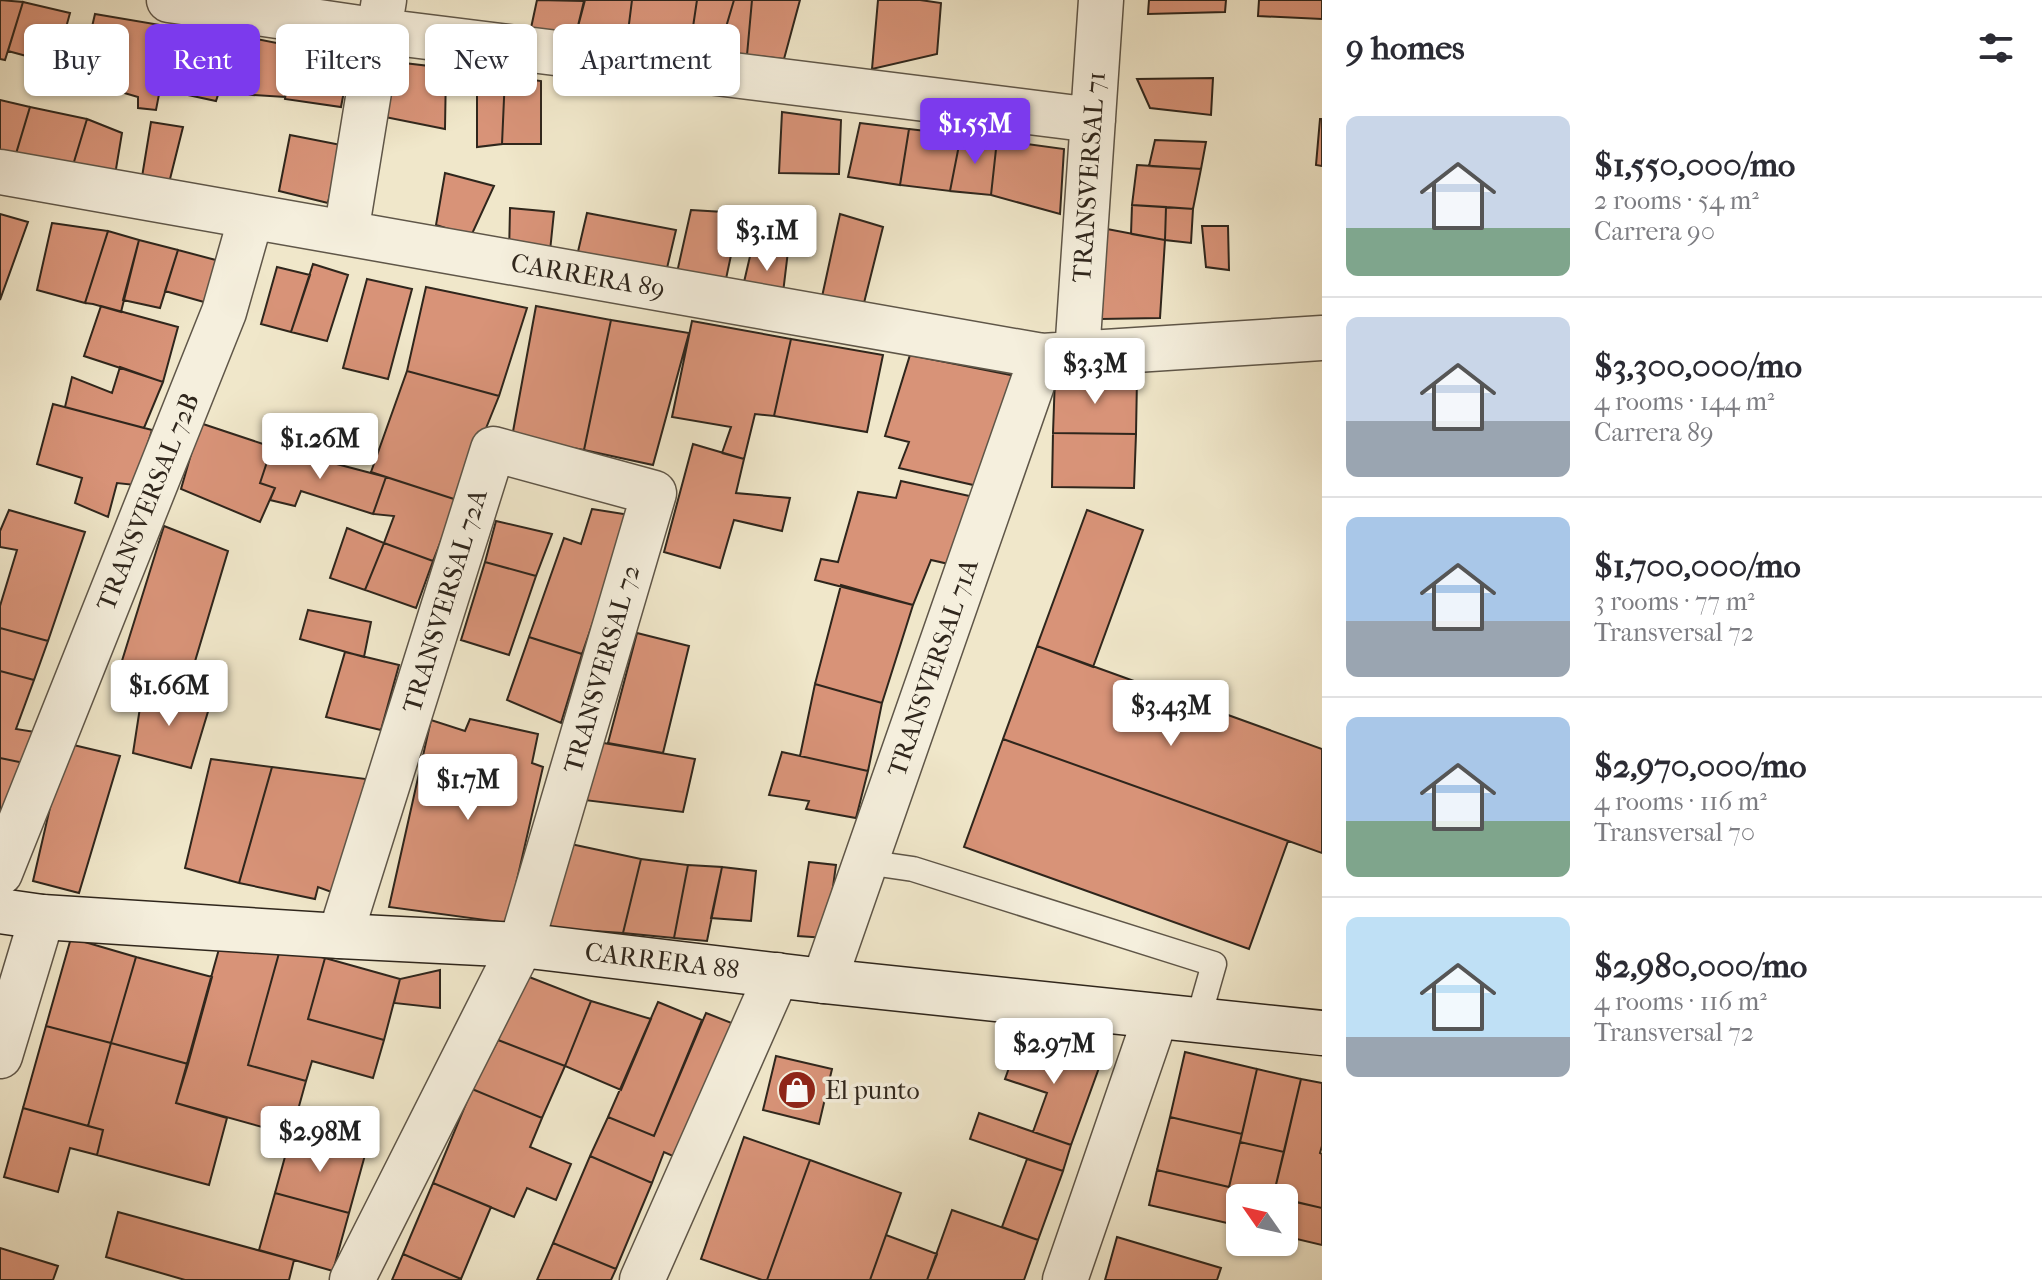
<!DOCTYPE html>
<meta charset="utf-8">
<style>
body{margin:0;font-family:"IM FELL French Canon",serif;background:#f7f7f7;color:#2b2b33;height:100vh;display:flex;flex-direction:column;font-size:30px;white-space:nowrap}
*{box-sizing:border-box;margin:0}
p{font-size:26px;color:#7c7c81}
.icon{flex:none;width:44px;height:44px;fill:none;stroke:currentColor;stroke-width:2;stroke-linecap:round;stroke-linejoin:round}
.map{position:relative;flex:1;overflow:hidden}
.drawer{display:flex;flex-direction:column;background:#fff;width:720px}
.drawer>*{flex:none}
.top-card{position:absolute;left:24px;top:24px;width:760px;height:72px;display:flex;gap:16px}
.needle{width:52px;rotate:304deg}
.tools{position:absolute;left:1226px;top:1184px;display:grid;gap:16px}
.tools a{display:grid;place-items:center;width:72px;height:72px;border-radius:12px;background:#fff;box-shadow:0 2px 6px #0004;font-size:40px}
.price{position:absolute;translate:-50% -68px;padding:0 18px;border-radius:8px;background:#fff;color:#222;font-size:26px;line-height:52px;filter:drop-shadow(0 2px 4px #0008)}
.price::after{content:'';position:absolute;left:50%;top:48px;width:24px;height:18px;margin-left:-12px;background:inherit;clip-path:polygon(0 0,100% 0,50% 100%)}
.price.selected{background:#7c3aed;color:#fff}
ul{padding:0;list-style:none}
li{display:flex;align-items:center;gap:24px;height:200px;padding:0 24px}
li+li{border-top:2px solid #e1e1e2}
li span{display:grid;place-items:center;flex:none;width:224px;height:160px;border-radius:12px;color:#555}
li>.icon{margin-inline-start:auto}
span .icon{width:96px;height:96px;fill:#fffc;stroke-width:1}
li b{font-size:34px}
h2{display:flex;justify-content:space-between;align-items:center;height:96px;padding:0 24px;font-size:34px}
.tag{padding:0 28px;border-radius:12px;background:#fff;box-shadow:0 2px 6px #0004;font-size:28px;line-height:72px}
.tag.selected{background:#7c3aed;color:#fff}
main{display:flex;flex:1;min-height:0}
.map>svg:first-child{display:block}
.building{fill:#d89378;stroke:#2f261c;stroke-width:2}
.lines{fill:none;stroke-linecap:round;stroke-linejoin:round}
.lane-casing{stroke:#5f5648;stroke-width:27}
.street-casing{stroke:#5f5648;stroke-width:47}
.secondary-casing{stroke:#2f261c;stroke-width:47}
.lane{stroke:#f5efdd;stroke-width:24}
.street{stroke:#f5efdd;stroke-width:44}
.secondary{stroke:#f5efdd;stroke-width:44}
.labels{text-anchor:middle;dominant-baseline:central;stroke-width:7;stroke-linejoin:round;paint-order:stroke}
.street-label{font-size:26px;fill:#2f261c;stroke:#f5efdd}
.poi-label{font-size:26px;fill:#2f261c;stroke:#f5efdd;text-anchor:start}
</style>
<main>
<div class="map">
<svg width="1322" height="1280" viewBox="0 0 1322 1280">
<rect width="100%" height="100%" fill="#f0e7ca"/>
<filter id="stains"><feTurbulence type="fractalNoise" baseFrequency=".0025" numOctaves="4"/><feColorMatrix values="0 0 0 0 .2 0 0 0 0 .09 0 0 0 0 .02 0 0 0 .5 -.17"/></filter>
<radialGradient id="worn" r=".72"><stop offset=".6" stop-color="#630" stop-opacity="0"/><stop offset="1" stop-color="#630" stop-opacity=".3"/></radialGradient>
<path class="building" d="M0,0L23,2L5,60L0,59Z
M537,0L584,1L576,34L531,28Z
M585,0H632L627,40L576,34Z
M632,0H697L690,47L627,40Z
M697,0H734L719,51L690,47Z
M734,0H752L747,55L719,51Z
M752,0H800L784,59L747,55Z
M878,0H920L941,3L937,54L872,69Z
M1149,0H1226L1225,12L1148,14Z
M1259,0H1322V19L1258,16Z
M23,2L70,13L56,64L8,51Z
M95,14L172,27L156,110L138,108V97L121,92L126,72L84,61Z
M247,37L292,46L285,97L237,94Z
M169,42L230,58L216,101L160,89Z
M292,46L351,54L341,107L285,99Z
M387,61L446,68L445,129L375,115Z
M477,72L505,76L502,144L477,147Z
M505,76L541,81V144H502Z
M1213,78L1211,115L1150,108L1137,79Z
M0,100L30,107L12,167L0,165Z
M30,107L87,119L70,175L12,167Z
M782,112L841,120L839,174L779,173Z
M87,119L122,133L113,187L70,175Z
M1320,119H1322V166L1316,165Z
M151,122L183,127L166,195L140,189Z
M860,123L909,129L900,185L848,177Z
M909,129L961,135L950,191L900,185Z
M290,135L341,145L328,203L279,191Z
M961,135L997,140L991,195L950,191Z
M997,140L1064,149L1060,214L991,195Z
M1155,140L1206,142L1201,169L1149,166Z
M1137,165L1201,169L1193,209L1132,205Z
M445,173L494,186L471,236L436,225Z
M1132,205L1166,207L1165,240L1131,234Z
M1166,207L1193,209L1191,243L1165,240Z
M510,208L554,212L549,261L509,255Z
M691,210L740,213L723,293L674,286Z
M587,213L676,230L663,285L573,273Z
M0,214L28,222L0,300Z
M840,214L883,227L862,311L820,306Z
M52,223L108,231L85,303L37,290Z
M1202,226H1228L1229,270L1206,267Z
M1107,229L1165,240L1160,318L1101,319Z
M108,231L139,240L121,312L93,304L85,303Z
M139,240L178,250L160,308L123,300Z
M789,243L782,301L741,295L751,252Z
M178,250L227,263L211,304L165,291Z
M313,264L348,275L327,341L291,332Z
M277,267L310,275L291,332L261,324Z
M367,279L412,289L388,379L343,368Z
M426,287L527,308L499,396L407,371Z
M101,306L178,327L163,382L84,356Z
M536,306L611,320L584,450L512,437Z
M611,320L689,333L653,465L584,450Z
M692,321L791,339L774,416L755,414L744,459L722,453L731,427L672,417Z
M791,339L883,355L867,432L774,416Z
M910,355L1020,377L982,487L899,468L909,442L885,436Z
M120,367L163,382L144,428L65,407L72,377L112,393Z
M407,371L499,396L457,500L371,472Z
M1055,377L1137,378L1136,434L1053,433Z
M53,404L152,430L135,485L117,483L108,517L75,503L82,478L37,464Z
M200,423L272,447L260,483L275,488L260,522L181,489Z
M1053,433L1136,434L1134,488L1052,487Z
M693,444L744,459L736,493L790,498L782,531L734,520L720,568L664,552Z
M272,447L386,477L373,514L301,491L295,506L270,500L275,488L260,483Z
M386,477L457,500L433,561L384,543L394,516L373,514Z
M901,481L974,497L953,565L931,560L913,605L815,580L821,559L838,562L858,492L896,498Z
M592,509L630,515L582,654L529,637L564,538L581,544Z
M9,510L85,532L48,641L0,628V606L17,550L0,547V531Z
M1087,510L1143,530L1093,667L1037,646Z
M496,521L552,534L536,576L485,562Z
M164,526L228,551L184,698L116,680Z
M347,528L384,543L365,590L330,578Z
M384,543L433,561L416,608L365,590Z
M485,562L536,576L509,655L461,640Z
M841,585L913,605L882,703L815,684Z
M308,610L371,622L364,657L300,639Z
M0,628L48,641L34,680L0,671Z
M637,633L689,646L663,753L608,743Z
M529,637L582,654L561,723L507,700Z
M1037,646L1322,749V853L1003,739Z
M345,652L399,665L381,730L326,717Z
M0,671L34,680L16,729L35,732L24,763L0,758Z
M815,684L882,703L868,771L800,756Z
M143,688L210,705L191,768L133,753Z
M470,719L538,734L532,763L543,767L507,923L389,907L431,720L465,731Z
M1003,739L1288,841L1249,949L964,847Z
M598,742L695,759L683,812L584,800Z
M65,743L120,756L79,893L33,881Z
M782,752L868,771L856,818L806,809L809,801L769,795Z
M0,758L24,763L0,840Z
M211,759L272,767L239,883L185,868Z
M272,767L366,779L354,823L348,898L318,887L315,899L239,883Z
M566,843L641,859L623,933L549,928Z
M641,859L688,865L674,938L623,933Z
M809,862L836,865L826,938L798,936Z
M688,865L722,867L707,941L674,938Z
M722,867L756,871L751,921L711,918Z
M224,931L281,946L248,1065L306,1081L291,1135L176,1103Z
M71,938L136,957L111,1043L46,1026Z
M281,946L325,958L308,1019L384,1040L373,1078L312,1061L306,1081L248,1065Z
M136,957L212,977L188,1064L111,1043Z
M325,958L400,979L384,1040L308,1019Z
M440,970V1008L394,1003L400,979Z
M524,975L591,1001L565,1066L498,1040Z
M591,1001L651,1019L621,1090L565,1066Z
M658,1002L702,1020L654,1136L608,1117Z
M706,1013L747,1029L691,1164L664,1152L652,1183L590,1156L608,1117L654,1136Z
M46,1026L111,1043L88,1126L23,1108Z
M1020,1037L1100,1065L1071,1145L1033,1132L1047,1093L1005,1079Z
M498,1040L565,1066L542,1118L472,1089Z
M111,1043L188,1064L176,1103L227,1118L209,1185L97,1155L103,1130L88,1126Z
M1185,1052L1257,1069L1242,1134L1170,1117Z
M776,1056L832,1069L819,1124L763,1110Z
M1257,1069L1301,1079L1284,1152L1240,1142Z
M1301,1079L1322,1083V1146L1320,1153L1322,1154V1208L1273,1197Z
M472,1089L542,1118L530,1147L571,1164L556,1200L527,1188L514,1217L433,1183Z
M23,1108L103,1130L97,1155L70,1148L58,1192L4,1177Z
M979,1113L1071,1145L1063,1171L970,1139Z
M1170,1117L1242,1134L1229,1187L1157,1170Z
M291,1135L365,1155L349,1213L275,1193Z
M744,1137L810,1160L767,1280H762L701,1259Z
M1240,1142L1284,1152L1273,1197L1229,1187Z
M590,1156L652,1183L616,1269L553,1243Z
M1027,1159L1063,1171L1038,1240L1002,1227Z
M810,1160L901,1193L870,1280H767Z
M1157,1170L1229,1187L1278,1198H1240V1226L1149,1205Z
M433,1183L491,1207L461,1279L403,1254Z
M275,1193L349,1213L333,1271L259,1250Z
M1284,1199L1322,1208V1245L1284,1236Z
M952,1210L1038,1240L1024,1280H927Z
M118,1212L294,1260L289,1280H185L106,1257Z
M886,1235L937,1254L927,1280H870Z
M1117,1237L1221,1268L1217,1280H1105Z
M553,1243L616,1269L611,1280H537Z
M0,1248L58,1266L53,1280H0Z
M403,1254L461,1279V1280H392Z"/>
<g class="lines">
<defs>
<path id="lane" d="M865,862L913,869L1214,964L1198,1020"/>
<path id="street" d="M169,0L380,31L1093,120
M0,172L1042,356L1322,338
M346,233L384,0
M1077,354L1101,0
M0,873L224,312L251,217
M340,936L493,449L654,493L521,945L352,1280
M824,981L1042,356
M0,1056L42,917
M642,1280L777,975
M1065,1280L1156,1016"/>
<path id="secondary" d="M0,911L42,917L340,936L521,945L824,981L1322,1033"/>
</defs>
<use href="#lane" class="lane-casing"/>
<use href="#street" class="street-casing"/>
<use href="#secondary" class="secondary-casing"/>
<use href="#lane" class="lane"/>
<use href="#street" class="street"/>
<use href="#secondary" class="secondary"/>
</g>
<defs>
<symbol id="shop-disc" viewBox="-11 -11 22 22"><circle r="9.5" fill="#8f2418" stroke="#f5efdd"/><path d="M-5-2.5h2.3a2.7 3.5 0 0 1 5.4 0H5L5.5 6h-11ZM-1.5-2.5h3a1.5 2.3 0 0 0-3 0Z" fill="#fff"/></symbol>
</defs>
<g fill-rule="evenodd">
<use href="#shop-disc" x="775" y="1068" width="44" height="44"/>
</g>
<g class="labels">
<g class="street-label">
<text transform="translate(1089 177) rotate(-86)">TRANSVERSAL 71</text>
<text transform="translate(588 276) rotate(10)">CARRERA 89</text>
<text transform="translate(148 502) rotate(-68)">TRANSVERSAL 72B</text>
<text transform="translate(445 601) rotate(-73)">TRANSVERSAL 72A</text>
<text transform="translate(933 668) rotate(-71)">TRANSVERSAL 71A</text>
<text transform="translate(602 669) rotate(-74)">TRANSVERSAL 72</text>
<text transform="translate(662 961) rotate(7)">CARRERA 88</text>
</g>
<g class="poi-label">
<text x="825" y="1090">El punto</text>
</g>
</g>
<rect width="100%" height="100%" filter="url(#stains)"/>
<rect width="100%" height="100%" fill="url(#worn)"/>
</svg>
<div class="tools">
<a><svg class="needle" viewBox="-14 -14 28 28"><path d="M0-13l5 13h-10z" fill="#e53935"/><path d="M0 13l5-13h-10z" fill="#7c7c81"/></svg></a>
</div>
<b class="price selected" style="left:975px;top:166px">$1.55M</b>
<b class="price" style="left:767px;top:273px">$3.1M</b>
<b class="price" style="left:1095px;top:406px">$3.3M</b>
<b class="price" style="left:320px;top:481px">$1.26M</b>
<b class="price" style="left:169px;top:728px">$1.66M</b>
<b class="price" style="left:1171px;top:748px">$3.43M</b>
<b class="price" style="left:468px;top:822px">$1.7M</b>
<b class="price" style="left:1054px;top:1086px">$2.97M</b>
<b class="price" style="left:320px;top:1174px">$2.98M</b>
<div class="top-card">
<a class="tag">Buy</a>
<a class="tag selected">Rent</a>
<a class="tag">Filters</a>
<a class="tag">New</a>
<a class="tag">Apartment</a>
</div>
</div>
<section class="drawer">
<h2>9 homes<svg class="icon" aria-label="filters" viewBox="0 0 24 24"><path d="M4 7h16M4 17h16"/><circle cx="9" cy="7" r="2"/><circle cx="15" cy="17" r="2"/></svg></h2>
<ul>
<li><span style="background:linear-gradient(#c9d6e8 70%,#7fa58c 0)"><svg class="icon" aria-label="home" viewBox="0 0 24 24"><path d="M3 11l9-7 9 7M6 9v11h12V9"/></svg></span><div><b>$1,550,000/mo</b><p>2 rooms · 54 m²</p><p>Carrera 90</p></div></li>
<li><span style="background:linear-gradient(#c9d6e8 65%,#9aa5b1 0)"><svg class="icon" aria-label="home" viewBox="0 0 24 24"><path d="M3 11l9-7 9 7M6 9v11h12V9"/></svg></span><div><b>$3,300,000/mo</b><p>4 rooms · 144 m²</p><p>Carrera 89</p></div></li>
<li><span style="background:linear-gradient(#a9c7e8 65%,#9aa5b1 0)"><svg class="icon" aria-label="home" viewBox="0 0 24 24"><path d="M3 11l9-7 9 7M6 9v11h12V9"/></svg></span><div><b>$1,700,000/mo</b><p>3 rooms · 77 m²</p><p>Transversal 72</p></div></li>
<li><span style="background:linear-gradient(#a9c7e8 65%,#7fa58c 0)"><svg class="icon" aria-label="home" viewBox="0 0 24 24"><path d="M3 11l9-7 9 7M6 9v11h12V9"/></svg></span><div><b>$2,970,000/mo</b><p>4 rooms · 116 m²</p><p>Transversal 70</p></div></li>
<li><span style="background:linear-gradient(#bfe0f5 75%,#9aa5b1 0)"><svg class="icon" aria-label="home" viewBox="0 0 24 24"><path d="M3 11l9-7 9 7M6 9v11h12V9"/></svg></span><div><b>$2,980,000/mo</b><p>4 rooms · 116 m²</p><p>Transversal 72</p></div></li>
</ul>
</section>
</main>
